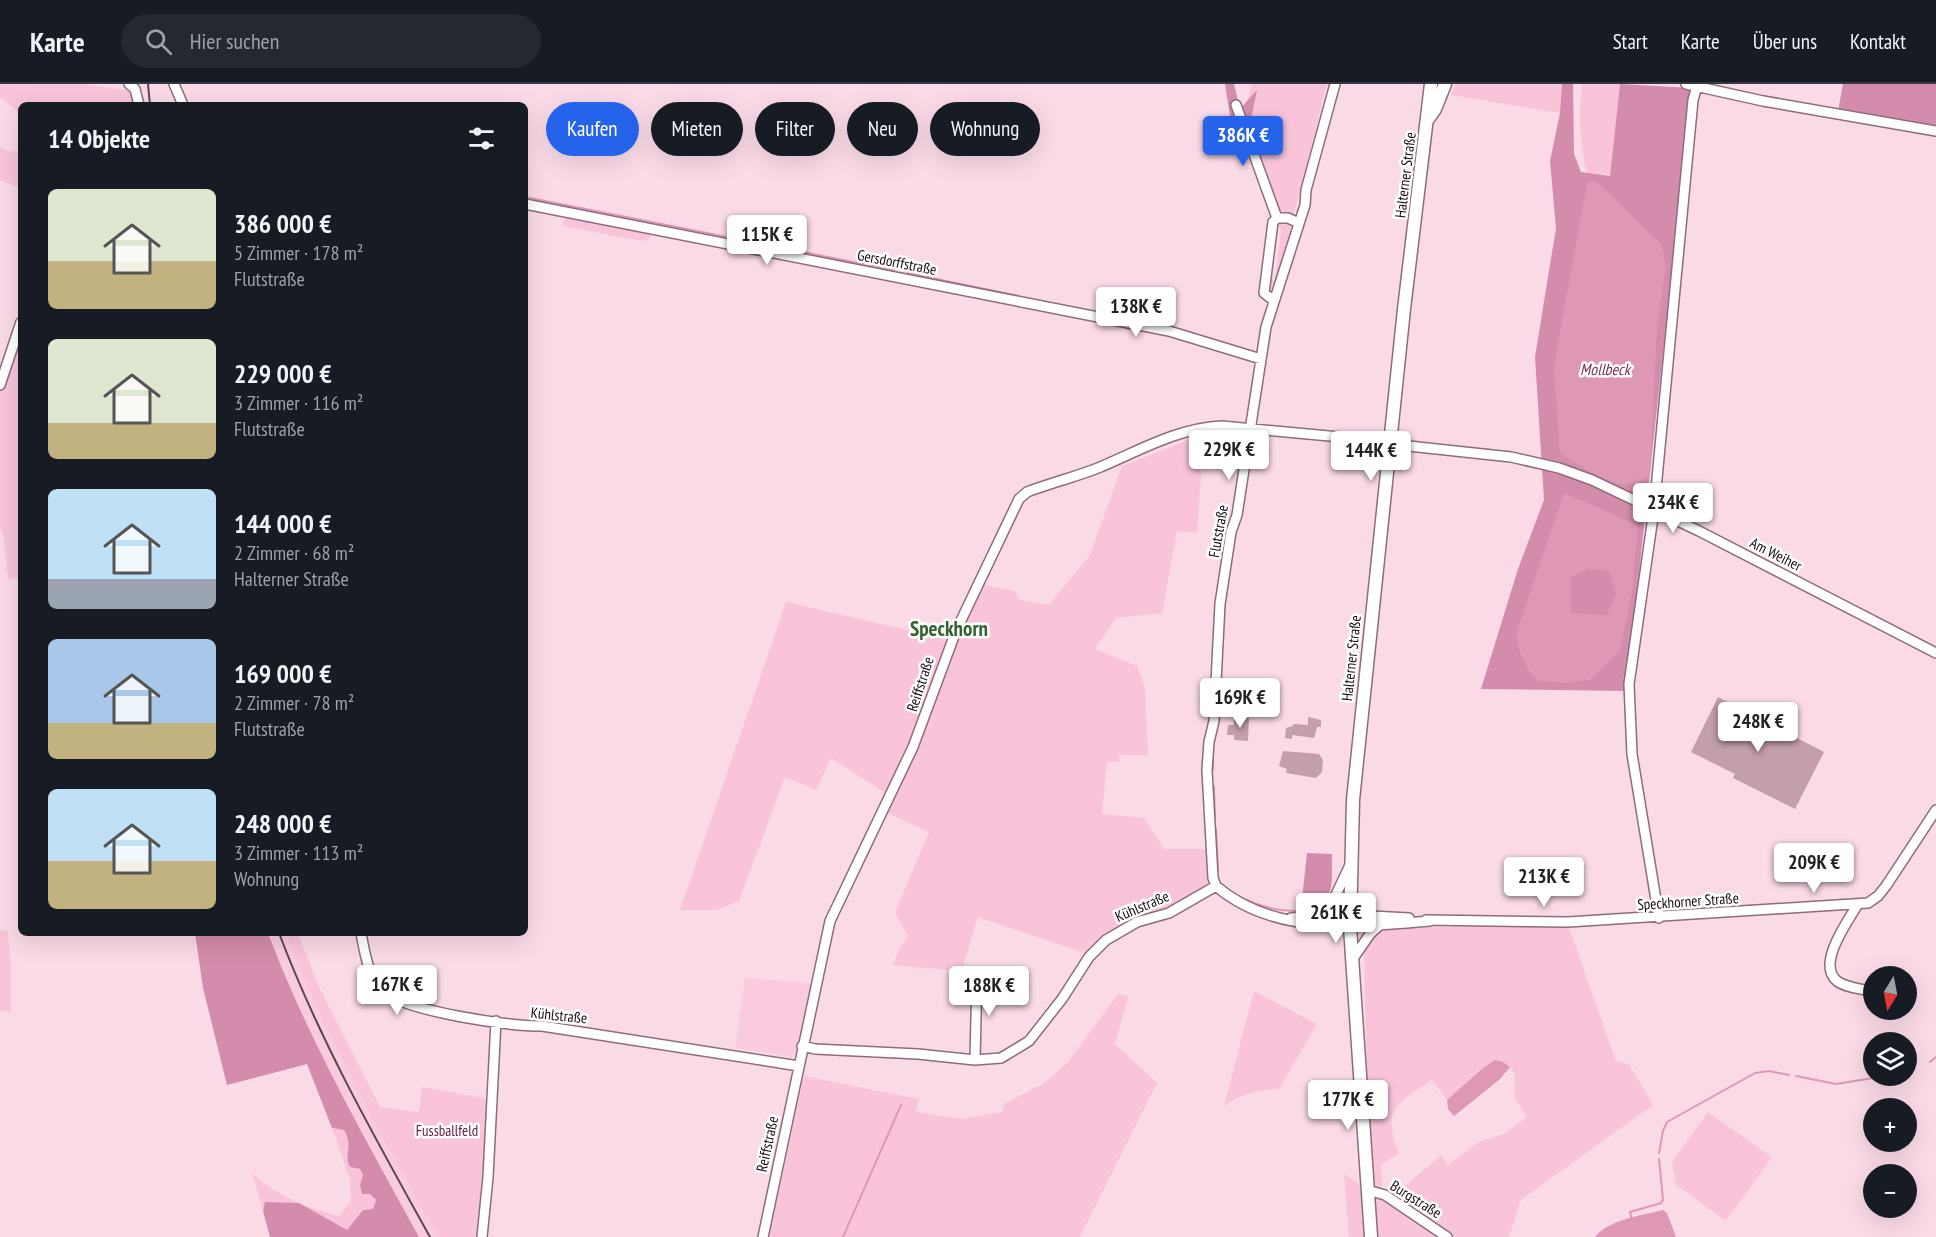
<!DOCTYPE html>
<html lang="de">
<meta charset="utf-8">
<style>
body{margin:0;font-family:"PT Sans Narrow",sans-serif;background:#242831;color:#f1f3f6;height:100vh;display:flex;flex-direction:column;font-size:22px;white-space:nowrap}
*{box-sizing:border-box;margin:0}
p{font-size:20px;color:#9ea1a6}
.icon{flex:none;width:33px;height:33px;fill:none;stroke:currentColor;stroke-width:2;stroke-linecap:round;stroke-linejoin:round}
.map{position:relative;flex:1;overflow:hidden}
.details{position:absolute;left:18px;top:18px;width:510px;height:834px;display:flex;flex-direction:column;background:#171b24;border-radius:9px;box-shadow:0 6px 24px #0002}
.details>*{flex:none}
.banner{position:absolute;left:546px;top:18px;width:570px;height:54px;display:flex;gap:12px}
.needle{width:39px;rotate:190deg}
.tools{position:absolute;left:1863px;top:882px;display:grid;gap:12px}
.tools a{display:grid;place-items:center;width:54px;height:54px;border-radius:50%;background:#171b24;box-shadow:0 6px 24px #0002;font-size:30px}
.price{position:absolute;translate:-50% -51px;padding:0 14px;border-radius:6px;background:#fff;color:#222;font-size:20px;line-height:39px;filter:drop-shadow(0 2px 3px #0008)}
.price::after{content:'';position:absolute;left:50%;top:36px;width:18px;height:14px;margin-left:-9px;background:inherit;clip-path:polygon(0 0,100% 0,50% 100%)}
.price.current{background:#2563eb;color:#fff}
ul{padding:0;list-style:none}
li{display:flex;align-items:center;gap:18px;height:150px;padding:0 30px}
li span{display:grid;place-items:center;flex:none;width:168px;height:120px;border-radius:9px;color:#555}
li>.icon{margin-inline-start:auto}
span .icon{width:72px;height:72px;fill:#fffc;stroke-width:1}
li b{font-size:26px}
h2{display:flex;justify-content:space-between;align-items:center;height:72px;padding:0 30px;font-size:26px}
.chip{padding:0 21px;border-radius:27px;background:#171b24;box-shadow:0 6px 24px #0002;font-size:21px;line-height:54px}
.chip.current{background:#2563eb;color:#fff}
header{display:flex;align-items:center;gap:36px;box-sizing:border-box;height:84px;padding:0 30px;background:#171b24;border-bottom:2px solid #363941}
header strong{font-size:28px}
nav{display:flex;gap:33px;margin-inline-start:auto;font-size:21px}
.search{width:420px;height:54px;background:#242831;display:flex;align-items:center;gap:15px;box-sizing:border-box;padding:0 21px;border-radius:33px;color:#9ea1a6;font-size:22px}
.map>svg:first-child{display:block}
.built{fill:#facbde}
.green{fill:#f9c4da}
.forest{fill:#d38cab}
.water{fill:#de97b5;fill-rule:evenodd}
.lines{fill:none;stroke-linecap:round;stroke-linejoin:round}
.stream{stroke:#de97b5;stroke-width:2}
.building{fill:#c39ead}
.minor-casing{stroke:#8e6c7a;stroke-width:12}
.major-casing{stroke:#8e6c7a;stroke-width:15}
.minor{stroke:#fff;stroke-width:9}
.major{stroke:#fff;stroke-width:12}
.rail{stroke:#59474f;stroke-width:2}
.labels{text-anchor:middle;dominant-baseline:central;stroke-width:5;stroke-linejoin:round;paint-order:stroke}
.street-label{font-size:15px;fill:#170a10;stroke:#fff}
.park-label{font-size:15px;fill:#691643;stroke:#fff}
.water-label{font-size:16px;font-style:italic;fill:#7e2b55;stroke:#fff}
.district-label{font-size:21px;font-weight:bold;fill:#32642e;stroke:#fff}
</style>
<header>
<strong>Karte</strong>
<div class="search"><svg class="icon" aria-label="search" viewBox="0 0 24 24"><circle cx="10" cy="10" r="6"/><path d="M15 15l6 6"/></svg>Hier suchen</div>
<nav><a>Start</a><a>Karte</a><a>Über uns</a><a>Kontakt</a></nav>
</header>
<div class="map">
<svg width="1936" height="1153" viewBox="0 0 1936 1153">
<rect width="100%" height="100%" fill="#fadae7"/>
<path class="built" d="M268,849H286L308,903L341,974L438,1153H419L326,981L293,909Z
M745,894L812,899L797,968L791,973L735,964Z"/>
<path class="green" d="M0,0H83L132,7L136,21H21V30L0,13Z
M1252,0H1327L1294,130L1275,126L1243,33Z
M1456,0H1562L1560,29L1451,11Z
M1582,0H1620L1610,91L1587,89C1579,59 1579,31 1582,0Z
M0,63L9,68L21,66V104L0,96Z
M566,131L653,149L648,156L641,157L562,142Z
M1283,138L1290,141L1292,148L1270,209L1271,195L1272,197L1275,195L1281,148L1278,140Z
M21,245V494L8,495L4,456L0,440V284L3,285Z
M1204,350L1197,449L1177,447L1162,529L1116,534L1095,565L1137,582L1145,604L1148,671H1119V678H1107L1102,730L1144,734L1164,765H1209L1210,798L1207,802L1163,828L1116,843L1103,851L1085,869L978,833L961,887L893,881L899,866L908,852L895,829L929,748L887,729L884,708L831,674L816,706L785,693L739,817L716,826H680L786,518L955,557L982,501L1015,507L1020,516L1049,521L1090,471L1122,382Z
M1568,841L1616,977L1629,980L1653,1021L1521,1116L1509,1153H1450L1392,1114L1441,1071L1448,1081L1479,1058L1504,1050L1527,1033C1524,1027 1516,1019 1515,1012C1513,993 1521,992 1503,978L1483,984L1447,1016L1432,996C1397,1019 1381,1025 1399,1069L1381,1081L1382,1099L1380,1106L1369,1098L1364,865L1369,855L1385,844Z
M0,846L8,847L11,884V928L0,926Z
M286,849H298L318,901L380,1023L419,1028L422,1003L490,1015L479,1153H438C383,1054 326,955 286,849Z
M1254,907L1317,940L1279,1005C1258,1006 1242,1009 1224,1022Z
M1118,910L1128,912L1115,960L1157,999L1080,1153H769L804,992L919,1015L916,1028L962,1035L1002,1028L1004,1020L1046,998L1068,978Z
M1708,1028L1772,1073L1726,1137L1676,1101L1672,1078Z
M332,1044L344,1046C354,1064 343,1071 350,1083L360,1085L363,1091L360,1101L376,1116L373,1125L363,1126L347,1147L328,1136L266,1118L263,1127L252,1089C275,1111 308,1125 339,1132L351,1117L350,1096Z
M1344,1090L1442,1153H1349Z"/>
<path class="forest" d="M1225,0H1234L1240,25L1257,6L1252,31L1251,55L1230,32Z
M1562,0H1573L1574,70L1581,88L1610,92L1620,0L1692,4L1626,607L1481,605L1518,485L1544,416L1535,273L1556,144L1550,77L1560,29Z
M1843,0H1936V43L1838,27Z
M1307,769L1332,770C1331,801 1338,819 1301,824Z
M195,849H268C308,955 365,1054 419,1153H270L263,1127L265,1118L299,1119L347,1146L363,1126L373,1125L376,1116L370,1110H362L360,1101L363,1091L360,1085L350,1083C343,1071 354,1064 344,1046L332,1044L307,980L227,1001L203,904Z"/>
<path class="water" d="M1596,97L1662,161L1666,184L1657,242L1650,392C1640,398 1631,402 1619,400C1605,397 1572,378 1560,369L1554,282L1587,99Z
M1564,409L1638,441L1632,508L1620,567L1590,596L1566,599L1538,597L1530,589L1520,569L1516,550ZM1589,485L1609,487L1616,509L1607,531L1571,529V493Z
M1495,976L1503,978L1510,983L1499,996L1454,1032L1448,1025L1447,1016L1483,984Z
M1663,1126L1667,1129L1676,1153H1595C1608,1136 1643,1131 1663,1126Z"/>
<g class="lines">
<path class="stream" d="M525,113L894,186
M908,189L1018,212
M1213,686V671
M1214,702L1215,736
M1216,744L1218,787
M1234,810C1257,822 1283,830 1309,826
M1930,978L1936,973
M1906,987H1909
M1796,992L1836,1000L1886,992
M1659,1069L1663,1047L1667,1038L1755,989L1769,987L1789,991
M1632,1136L1630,1128L1661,1119L1663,1116L1659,1075
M843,1153L901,1021"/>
</g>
<path class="building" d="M1718,613L1824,668L1795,725L1733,694L1735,690L1691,668Z
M1234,633L1249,634L1248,657L1234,656V651H1227L1228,641H1234Z
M1308,633L1321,636V643H1317L1314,654L1292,651V655L1285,654L1286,644L1293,642V640L1308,641Z
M1283,667L1319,670L1323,676L1322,688L1316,694L1286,689L1287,685L1279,682Z"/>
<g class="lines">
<defs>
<path id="minor" d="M129,0L135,5L139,21
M174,0L183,21
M1686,0L1763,17L1936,47
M1236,21L1277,134
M525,120L1169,247L1261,275
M1277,134H1288L1299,139
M1273,216L1264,209L1273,138L1277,134
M0,301L21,238
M1390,360L1511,373L1559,384L1592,396L1699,447L1936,569
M1216,802L1213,794L1207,686L1209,658L1214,637L1220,520L1231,448L1237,431L1266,243L1305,121L1306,106L1335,0
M1858,820C1848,837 1816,880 1837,897C1846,904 1863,905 1874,908
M1319,831L1332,819L1350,781
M1291,834L1334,830L1409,834
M1659,834L1632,670L1629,600L1654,426L1693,16L1697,2
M1426,836L1568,838L1868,819L1878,812L1886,802L1936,726
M361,849C365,870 368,893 384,908C406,927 511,943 542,942L799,982
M1352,876L1370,850L1380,841
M802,962L815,965L918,970L975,976L1001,974L1029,957L1062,915L1089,873L1106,856L1137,838L1169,829L1216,802C1274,852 1359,843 1430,837
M975,976L977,890
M1367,1106L1385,1111L1447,1153
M482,1153L488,1093L496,937
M763,1153L830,837L913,663L956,547L1019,415L1027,408C1051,399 1075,393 1098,384C1139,367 1177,344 1222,342L1372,356"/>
<path id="major" d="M1428,35L1435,25L1445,0
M1371,1153L1350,843L1353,716L1404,225L1431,0"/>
</defs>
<use href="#minor" class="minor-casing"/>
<use href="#major" class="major-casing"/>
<use href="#minor" class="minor"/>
<use href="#major" class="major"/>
<path class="rail" d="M148,0L150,21
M279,849C319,955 375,1054 430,1153"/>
</g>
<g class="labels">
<g class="street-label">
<text transform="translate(1405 91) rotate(-83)">Halterner Straße</text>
<text transform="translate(897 178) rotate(11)">Gersdorffstraße</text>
<text transform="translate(1218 447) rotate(-80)">Flutstraße</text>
<text transform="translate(1776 470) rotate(27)">Am Weiher</text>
<text transform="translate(1351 574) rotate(-84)">Halterner Straße</text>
<text transform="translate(920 600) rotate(-72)">Reiffstraße</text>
<text transform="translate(1688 817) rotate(-4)">Speckhorner Straße</text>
<text transform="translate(1142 822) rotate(-23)">Kühlstraße</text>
<text transform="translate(559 931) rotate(6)">Kühlstraße</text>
<text transform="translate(767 1060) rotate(-78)">Reiffstraße</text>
<text transform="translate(1416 1115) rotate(32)">Burgstraße</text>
</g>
<g class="park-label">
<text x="447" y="1046">Fussballfeld</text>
</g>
<g class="water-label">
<text x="1605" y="285">Mollbeck</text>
</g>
<g class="district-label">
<text x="949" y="544">Speckhorn</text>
</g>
</g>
</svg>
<div class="tools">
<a><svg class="needle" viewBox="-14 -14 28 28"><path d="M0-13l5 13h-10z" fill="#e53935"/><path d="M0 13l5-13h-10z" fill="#9ea1a6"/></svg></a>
<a><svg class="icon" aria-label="layers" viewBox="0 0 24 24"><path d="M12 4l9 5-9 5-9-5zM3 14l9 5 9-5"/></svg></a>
<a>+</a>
<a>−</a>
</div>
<b class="price current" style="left:1243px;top:83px">386K €</b>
<b class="price" style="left:767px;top:182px">115K €</b>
<b class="price" style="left:1136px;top:254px">138K €</b>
<b class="price" style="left:1229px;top:397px">229K €</b>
<b class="price" style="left:1371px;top:398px">144K €</b>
<b class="price" style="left:1673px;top:450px">234K €</b>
<b class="price" style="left:1240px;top:645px">169K €</b>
<b class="price" style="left:1758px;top:669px">248K €</b>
<b class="price" style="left:1814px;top:810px">209K €</b>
<b class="price" style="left:1544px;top:824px">213K €</b>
<b class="price" style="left:1336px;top:860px">261K €</b>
<b class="price" style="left:397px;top:932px">167K €</b>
<b class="price" style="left:989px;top:933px">188K €</b>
<b class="price" style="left:1348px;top:1047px">177K €</b>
<div class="banner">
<a class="chip current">Kaufen</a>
<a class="chip">Mieten</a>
<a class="chip">Filter</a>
<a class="chip">Neu</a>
<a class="chip">Wohnung</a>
</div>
<section class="details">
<h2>14 Objekte<svg class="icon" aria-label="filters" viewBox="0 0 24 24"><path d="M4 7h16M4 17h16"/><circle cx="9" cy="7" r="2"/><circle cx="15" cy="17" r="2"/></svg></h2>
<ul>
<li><span style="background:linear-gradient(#dfe7d0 60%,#c2b280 0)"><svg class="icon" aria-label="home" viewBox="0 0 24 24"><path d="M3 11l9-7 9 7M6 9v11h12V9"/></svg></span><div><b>386 000 €</b><p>5 Zimmer · 178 m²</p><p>Flutstraße</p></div></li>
<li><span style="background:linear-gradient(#dfe7d0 70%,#c2b280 0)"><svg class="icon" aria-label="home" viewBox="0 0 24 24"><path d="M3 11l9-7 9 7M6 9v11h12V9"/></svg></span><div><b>229 000 €</b><p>3 Zimmer · 116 m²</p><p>Flutstraße</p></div></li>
<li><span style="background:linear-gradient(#bfe0f5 75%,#9aa5b1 0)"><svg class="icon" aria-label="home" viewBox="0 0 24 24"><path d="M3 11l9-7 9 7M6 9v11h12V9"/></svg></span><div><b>144 000 €</b><p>2 Zimmer · 68 m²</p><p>Halterner Straße</p></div></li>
<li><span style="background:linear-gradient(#a9c7e8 70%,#c2b280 0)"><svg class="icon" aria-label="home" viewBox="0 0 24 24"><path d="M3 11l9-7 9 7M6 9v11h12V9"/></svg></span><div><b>169 000 €</b><p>2 Zimmer · 78 m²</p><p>Flutstraße</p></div></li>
<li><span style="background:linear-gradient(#bfe0f5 60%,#c2b280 0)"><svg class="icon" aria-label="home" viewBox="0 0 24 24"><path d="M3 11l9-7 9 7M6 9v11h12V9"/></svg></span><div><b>248 000 €</b><p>3 Zimmer · 113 m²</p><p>Wohnung</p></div></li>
</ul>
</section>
</div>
